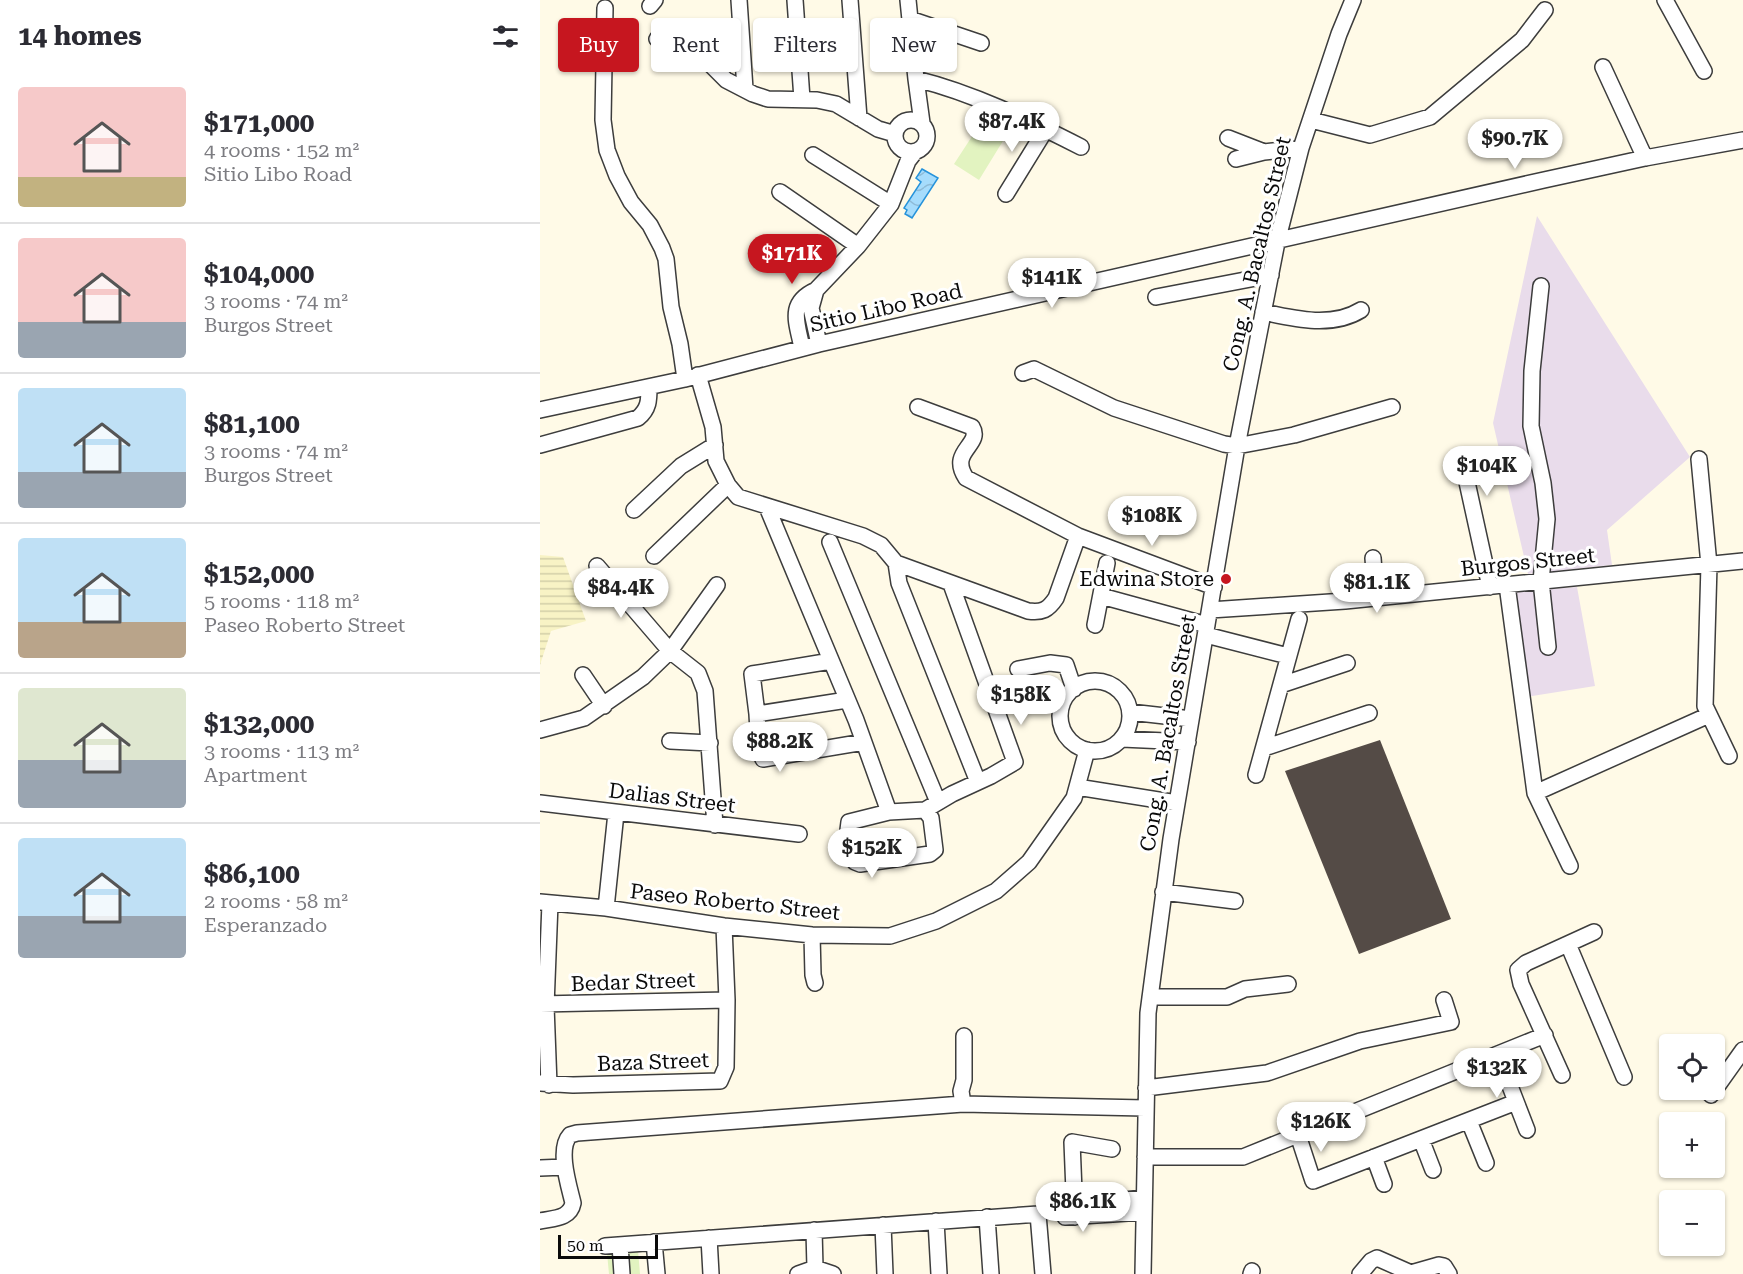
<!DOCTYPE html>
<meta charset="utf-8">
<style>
body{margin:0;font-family:"Roboto Serif",serif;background:#f2f2f3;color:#2b2b33;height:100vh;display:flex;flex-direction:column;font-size:22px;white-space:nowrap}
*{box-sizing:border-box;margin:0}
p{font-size:20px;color:#7c7c81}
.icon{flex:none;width:33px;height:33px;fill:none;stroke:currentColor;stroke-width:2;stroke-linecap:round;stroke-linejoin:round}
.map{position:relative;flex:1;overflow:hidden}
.sheet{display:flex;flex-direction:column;background:#fff;width:540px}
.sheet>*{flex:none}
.top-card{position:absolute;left:18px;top:18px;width:570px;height:54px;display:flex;gap:12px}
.buttons{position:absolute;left:1119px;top:1034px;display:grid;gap:12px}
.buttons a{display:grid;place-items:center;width:66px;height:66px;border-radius:6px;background:#fff;box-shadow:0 2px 4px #0004;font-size:30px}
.scale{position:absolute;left:18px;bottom:15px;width:100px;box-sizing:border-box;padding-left:6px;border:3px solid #0a0a0a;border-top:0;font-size:16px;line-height:21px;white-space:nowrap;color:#0a0a0a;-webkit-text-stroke:4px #fff;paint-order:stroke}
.price{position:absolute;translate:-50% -51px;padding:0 14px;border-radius:21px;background:#fff;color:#222;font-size:20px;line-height:39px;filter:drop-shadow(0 2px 3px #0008)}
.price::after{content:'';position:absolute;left:50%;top:36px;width:18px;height:14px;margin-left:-9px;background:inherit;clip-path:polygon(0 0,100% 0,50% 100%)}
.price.active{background:#c6161f;color:#fff}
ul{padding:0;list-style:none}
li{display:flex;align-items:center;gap:18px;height:150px;padding:0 18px}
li+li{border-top:2px solid #e1e1e2}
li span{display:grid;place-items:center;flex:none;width:168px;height:120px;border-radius:6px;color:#555}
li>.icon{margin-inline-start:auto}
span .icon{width:72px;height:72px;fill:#fffc;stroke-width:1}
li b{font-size:26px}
h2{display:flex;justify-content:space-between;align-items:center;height:72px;padding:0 18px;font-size:26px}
.chip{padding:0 21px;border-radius:6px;background:#fff;box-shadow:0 2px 4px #0004;font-size:21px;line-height:54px}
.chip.active{background:#c6161f;color:#fff}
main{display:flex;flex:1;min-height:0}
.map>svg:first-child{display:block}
.industrial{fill:#e9dceb}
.farmland{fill:url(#farmland-rules)}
.pitch{fill:#e2f3c0}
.water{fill:url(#water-waves);stroke:#2693db;stroke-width:1.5}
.building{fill:#544b46}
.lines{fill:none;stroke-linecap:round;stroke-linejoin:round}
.minor-casing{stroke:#3d3d3d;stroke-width:18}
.minor{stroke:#fff;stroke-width:15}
.poi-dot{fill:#c6161f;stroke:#fff;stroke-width:2}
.labels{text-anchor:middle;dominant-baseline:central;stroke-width:6;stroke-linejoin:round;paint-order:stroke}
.street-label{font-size:21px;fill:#0a0a0a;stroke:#fff}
.poi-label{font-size:21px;fill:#0a0a0a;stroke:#fff;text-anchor:end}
</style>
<main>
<section class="sheet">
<h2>14 homes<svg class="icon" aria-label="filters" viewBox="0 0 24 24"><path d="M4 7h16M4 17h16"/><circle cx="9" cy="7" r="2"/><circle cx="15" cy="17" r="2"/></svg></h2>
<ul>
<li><span style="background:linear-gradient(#f6c9c9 75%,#c2b280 0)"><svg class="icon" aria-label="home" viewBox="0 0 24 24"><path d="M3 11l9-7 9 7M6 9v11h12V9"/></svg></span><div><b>$171,000</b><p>4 rooms · 152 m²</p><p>Sitio Libo Road</p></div></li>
<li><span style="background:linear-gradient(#f6c9c9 70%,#9aa5b1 0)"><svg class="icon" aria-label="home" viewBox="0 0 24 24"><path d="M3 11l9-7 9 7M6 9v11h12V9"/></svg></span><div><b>$104,000</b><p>3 rooms · 74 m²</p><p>Burgos Street</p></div></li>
<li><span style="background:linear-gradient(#bfe0f5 70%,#9aa5b1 0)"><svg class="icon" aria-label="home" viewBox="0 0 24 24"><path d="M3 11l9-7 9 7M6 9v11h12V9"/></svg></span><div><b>$81,100</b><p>3 rooms · 74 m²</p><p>Burgos Street</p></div></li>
<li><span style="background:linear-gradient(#bfe0f5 70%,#b9a48a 0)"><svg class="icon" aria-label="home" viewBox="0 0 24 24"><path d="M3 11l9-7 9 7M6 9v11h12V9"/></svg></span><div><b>$152,000</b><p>5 rooms · 118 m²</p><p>Paseo Roberto Street</p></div></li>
<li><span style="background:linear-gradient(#dfe7d0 60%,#9aa5b1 0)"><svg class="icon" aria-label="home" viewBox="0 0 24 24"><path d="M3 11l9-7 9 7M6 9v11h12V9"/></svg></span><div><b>$132,000</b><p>3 rooms · 113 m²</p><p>Apartment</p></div></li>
<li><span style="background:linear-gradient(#bfe0f5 65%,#9aa5b1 0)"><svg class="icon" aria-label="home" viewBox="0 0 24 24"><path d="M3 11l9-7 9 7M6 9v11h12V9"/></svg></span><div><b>$86,100</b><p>2 rooms · 58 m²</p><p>Esperanzado</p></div></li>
</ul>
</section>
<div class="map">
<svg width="1203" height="1274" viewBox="0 0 1203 1274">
<defs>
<pattern id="farmland-rules" width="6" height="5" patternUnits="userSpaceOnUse" patternTransform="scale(1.5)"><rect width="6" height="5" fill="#f8f3c5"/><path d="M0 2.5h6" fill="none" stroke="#d3cfa8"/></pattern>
<pattern id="water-waves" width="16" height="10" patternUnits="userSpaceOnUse" patternTransform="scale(1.5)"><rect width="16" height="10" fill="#a6dcfc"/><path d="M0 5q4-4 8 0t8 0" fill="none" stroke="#8ebbd7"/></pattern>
</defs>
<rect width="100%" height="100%" fill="#fffae7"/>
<path class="industrial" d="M997,216L1150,457L1067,530L1072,565L988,574L953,423Z
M1037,587L1055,686L986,697L970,592Z"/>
<path class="farmland" d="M0,555L23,557L46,621L11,631L0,665Z"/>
<path class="pitch" d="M442,121L466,136L439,180L414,164Z
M98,1250L100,1274H69L67,1253Z"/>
<path class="water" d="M382,169L398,178L372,218L365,214L367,210L364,208L381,182L376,178Z"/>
<path class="building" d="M840,740L911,919L819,954L745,771Z"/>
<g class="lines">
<defs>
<path id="minor" d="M199,0L205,89
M255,0L262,99
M310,0L319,118
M368,0L376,79L382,123
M1125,0L1164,71
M110,6L115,0
M65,8L63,120L67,150L77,176L91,202L110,225L122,248L126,259L131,307L140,344L145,379
M370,19L441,43
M117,39L148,48L168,62L186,80L213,94L228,99L277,100L296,104L338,129L355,134
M1063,67L1105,158
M376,79C433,93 488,120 541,147
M355 136a16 16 0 1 1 32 0a16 16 0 1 1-32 0Z
M771,120L830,135L890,117L982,40L1005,10
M688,138L724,152
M273,155L351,204
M696,159L724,152L761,148
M240,192L318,246
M466,194L506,129
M1001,286L992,371L991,426L1003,483L1007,519L1001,581L1008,647
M616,297L731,275
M723,312C755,319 792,328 821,310
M279,344L271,308L276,290L318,246L351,204L368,161L375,152
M262,348C257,322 247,303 276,290
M483,373L494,369L574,408L684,444L697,446L754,435L852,407
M158,375L173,427L176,461L188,485L198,497L323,536L341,545L356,563L488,611C502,613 508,610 516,598L538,536
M378,407L432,427C443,445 408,451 426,478L538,536L674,587
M0,410L145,379L279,344L1004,180L1105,158L1203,140
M0,445L98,418C109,409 109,400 109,387
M1159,459L1169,565L1165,706L1189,756
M925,473L950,587
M227,507L316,720L349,812
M94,510L141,466L175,445
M290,542L398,802
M114,556L188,485
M833,558L836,598
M356,563L359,583L438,782
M57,566L130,651L158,673L165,691L175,825
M967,585L995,793L1030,866
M561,596L667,625
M670,610L805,601L1203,561
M555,625L567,563
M666,635L748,656
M291,661L212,674L217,714L307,700
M478,669L510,663L526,665L534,689
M43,675L64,706
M520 716a35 35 0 1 1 70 0a35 35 0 1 1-70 0Z
M741,685L807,663
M590,712L651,719
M217,714L219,749L223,759L324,742
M0,730L44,718L103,677L130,651L177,585
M582,739L648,742
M130,741L170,743
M724,748L829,713
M716,775L759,619
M537,787L637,803
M995,793L1169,715
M0,803L259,834
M385,810L391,818L395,850L390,854L320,864L315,862L308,830L309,822L349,812L385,810L412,794L451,776L475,762L411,584
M623,892L695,901
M0,902L66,908L184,926L272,935L350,936L396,921L456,891L489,862L534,798L547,750
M66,908L76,813
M272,935L273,975L275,983
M1028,944L1084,1077
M610,997H687L705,989L748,984
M0,1004L187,1000
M958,1055L987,1130
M1022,1075L981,984L978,970L986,963L1054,932
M0,1083L33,1085L180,1081L186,1067L187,1000L184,926
M9,1085L6,1006L10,903
M606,1088L727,1073L820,1041L911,1022L904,1000
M1171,1095L1203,1050
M423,1104L421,1091L424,1080V1036
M929,1121L946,1163
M758,1135L773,1181L976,1102
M881,1139L893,1170
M605,1157H703L1005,1035
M834,1157L844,1184
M0,1168L25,1167
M498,1214L503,1274
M447,1217L451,1274
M525,1217L604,1212
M535,1217L532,1142L572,1149
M0,1221C13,1218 30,1219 33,1203C29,1186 17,1149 30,1135L37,1133L423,1104L605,1108
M396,1221L399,1274
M343,1225L345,1274
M274,1230L275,1268
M169,1238L171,1274
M114,1242L117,1274
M80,1245L82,1274
M65,1246L498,1214L515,1207L604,1198
M258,1274L275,1268L293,1274
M603,1274L608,1013L631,839L697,446L737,242L761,148L799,34L813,0
M711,1274L712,1271
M820,1274L831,1261L837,1258L871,1273L899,1265L904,1266L909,1274"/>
</defs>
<use href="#minor" class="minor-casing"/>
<use href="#minor" class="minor"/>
</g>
<circle class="poi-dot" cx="686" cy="579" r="6"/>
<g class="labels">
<g class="street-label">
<text transform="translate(717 254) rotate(-77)">Cong. A. Bacaltos Street</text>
<text transform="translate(346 308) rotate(-13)">Sitio Libo Road</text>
<text transform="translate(988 562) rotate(-6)">Burgos Street</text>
<text transform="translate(628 733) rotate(-80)">Cong. A. Bacaltos Street</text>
<text transform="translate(132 798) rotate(7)">Dalias Street</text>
<text transform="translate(195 902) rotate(6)">Paseo Roberto Street</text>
<text transform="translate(93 982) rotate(-2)">Bedar Street</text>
<text transform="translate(113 1062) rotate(-2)">Baza Street</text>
</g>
<g class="poi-label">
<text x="674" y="579">Edwina Store</text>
</g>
</g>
</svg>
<div class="buttons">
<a><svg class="icon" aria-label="locate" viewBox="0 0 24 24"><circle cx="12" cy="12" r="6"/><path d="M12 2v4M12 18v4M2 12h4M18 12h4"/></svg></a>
<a>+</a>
<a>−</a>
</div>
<div class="scale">50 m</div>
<b class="price" style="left:472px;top:153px">$87.4K</b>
<b class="price" style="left:975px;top:170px">$90.7K</b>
<b class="price active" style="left:252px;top:285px">$171K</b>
<b class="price" style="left:512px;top:309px">$141K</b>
<b class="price" style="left:947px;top:497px">$104K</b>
<b class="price" style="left:612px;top:547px">$108K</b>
<b class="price" style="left:837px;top:614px">$81.1K</b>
<b class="price" style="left:81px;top:619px">$84.4K</b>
<b class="price" style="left:481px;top:726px">$158K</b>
<b class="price" style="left:240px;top:773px">$88.2K</b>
<b class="price" style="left:332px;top:879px">$152K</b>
<b class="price" style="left:957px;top:1099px">$132K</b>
<b class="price" style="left:781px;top:1153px">$126K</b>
<b class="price" style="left:543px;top:1233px">$86.1K</b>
<div class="top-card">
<a class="chip active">Buy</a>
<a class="chip">Rent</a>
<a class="chip">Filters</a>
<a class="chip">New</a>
</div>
</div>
</main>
